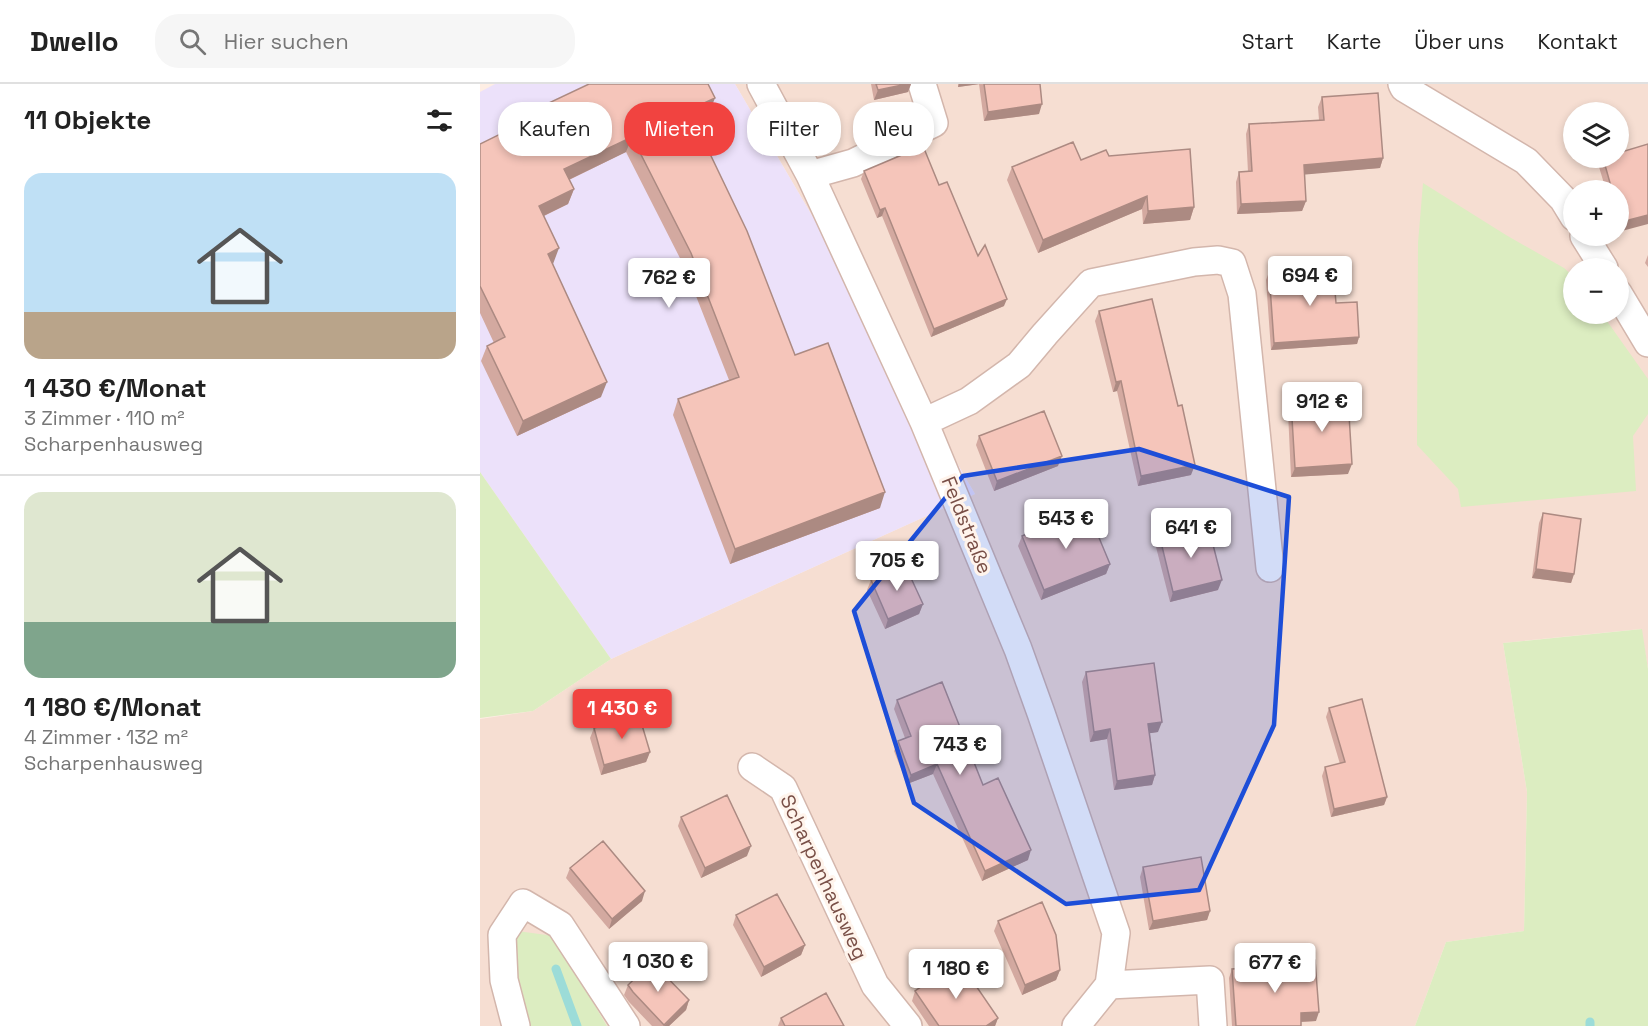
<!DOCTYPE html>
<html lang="de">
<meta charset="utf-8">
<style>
body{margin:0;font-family:"Space Grotesk",sans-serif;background:#f6f6f6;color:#222;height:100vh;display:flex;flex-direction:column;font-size:22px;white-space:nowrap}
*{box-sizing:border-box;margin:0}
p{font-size:20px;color:#767676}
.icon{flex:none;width:33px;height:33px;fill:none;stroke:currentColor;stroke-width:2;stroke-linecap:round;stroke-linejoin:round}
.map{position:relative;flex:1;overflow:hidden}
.panel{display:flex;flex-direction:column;background:#fff;width:480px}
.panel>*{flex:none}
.hud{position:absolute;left:18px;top:18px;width:570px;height:54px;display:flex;gap:12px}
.buttons{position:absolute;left:1083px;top:18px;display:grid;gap:12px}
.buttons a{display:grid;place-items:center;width:66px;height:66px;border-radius:50%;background:#fff;box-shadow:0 3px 9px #0003;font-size:30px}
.price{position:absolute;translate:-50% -51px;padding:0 14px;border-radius:6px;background:#fff;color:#222;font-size:20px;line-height:39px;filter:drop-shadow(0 2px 3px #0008)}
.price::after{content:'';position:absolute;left:50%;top:36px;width:18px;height:14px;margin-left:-9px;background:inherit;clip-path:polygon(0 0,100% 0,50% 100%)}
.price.selected{background:#f14340;color:#fff}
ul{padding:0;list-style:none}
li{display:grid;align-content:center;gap:12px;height:318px;padding:0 24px}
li+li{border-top:2px solid #e0e0e0}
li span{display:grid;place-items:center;height:186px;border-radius:18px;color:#555}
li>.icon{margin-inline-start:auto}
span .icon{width:108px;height:108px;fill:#fffc;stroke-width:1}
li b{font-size:26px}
h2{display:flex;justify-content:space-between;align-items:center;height:72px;padding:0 24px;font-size:26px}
.tag{padding:0 21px;border-radius:24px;background:#fff;box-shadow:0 3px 9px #0003;font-size:21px;line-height:54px}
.tag.selected{background:#f14340;color:#fff}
header{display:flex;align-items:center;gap:36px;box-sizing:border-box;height:84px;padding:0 30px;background:#fff;border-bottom:2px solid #e0e0e0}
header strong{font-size:28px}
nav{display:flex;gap:33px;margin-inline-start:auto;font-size:21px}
.search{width:420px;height:54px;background:#f6f6f6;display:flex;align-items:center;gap:15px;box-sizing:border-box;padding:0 21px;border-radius:24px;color:#767676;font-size:22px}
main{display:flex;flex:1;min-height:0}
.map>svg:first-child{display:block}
.residential{fill:#f6ded2;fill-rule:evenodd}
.education{fill:#ece1fa}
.green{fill:#dcedc1}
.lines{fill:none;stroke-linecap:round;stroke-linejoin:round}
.stream{stroke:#9cdcd8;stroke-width:9}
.street-casing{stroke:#d3b6ac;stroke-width:30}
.street{stroke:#fff;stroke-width:27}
.wall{fill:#d3a9a0}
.shaded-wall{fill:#ac8a82}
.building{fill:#f5c5ba;stroke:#ac8a82;stroke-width:1.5}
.marked{fill:#1d4ed8;fill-opacity:0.2;stroke:#1d4ed8;stroke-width:4.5;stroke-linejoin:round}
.labels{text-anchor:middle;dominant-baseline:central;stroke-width:6;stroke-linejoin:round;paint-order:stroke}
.street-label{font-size:20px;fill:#794f47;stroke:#fff4ec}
</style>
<header>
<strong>Dwello</strong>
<div class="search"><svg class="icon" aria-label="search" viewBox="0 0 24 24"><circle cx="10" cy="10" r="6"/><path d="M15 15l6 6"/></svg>Hier suchen</div>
<nav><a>Start</a><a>Karte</a><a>Über uns</a><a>Kontakt</a></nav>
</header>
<main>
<section class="panel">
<h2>11 Objekte<svg class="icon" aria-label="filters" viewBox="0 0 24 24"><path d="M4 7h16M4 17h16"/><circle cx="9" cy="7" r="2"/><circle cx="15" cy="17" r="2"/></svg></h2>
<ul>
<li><span style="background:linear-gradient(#bfe0f5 75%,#b9a48a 0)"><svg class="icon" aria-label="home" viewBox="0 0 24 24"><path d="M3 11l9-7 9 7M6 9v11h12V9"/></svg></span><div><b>1 430 €/Monat</b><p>3 Zimmer · 110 m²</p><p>Scharpenhausweg</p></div></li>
<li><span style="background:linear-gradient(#dfe7d0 70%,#7fa58c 0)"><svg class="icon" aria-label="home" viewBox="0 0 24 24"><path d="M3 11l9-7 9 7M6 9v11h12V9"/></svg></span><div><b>1 180 €/Monat</b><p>4 Zimmer · 132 m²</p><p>Scharpenhausweg</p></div></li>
</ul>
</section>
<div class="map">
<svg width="1168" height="942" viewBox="0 0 1168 942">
<rect width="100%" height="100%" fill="#feeee4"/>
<path class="residential" d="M255,0H1168V585L1161,545L1023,559L1047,708L1044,847L966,858L935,942H127L74,852L43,942H0V635L53,627L131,575L495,410ZM1094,28H1138V74H1094ZM1094,106H1138V152H1094ZM1094,184H1138V230H1094Z"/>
<path class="education" d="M15,0H255L495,410L131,575L0,388V8Z"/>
<path class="green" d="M943,99L1026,151L1084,184L1093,192L1094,230H1122L1168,295V330L1153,352L1156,407L981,423L978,405L937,361L938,159Z
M0,388L131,575L53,627L0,634Z
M1162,545L1168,585V942H935L966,858L1044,847L1047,708L1023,559Z
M30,846L74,852L127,942H43Z"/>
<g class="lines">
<path class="stream" d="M76,885L97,942
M1110,938V942"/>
<defs>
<path id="street" d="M281,0L330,91L444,338L538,565L561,629L636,849L629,901L596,942
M922,0L924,4L1046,77L1083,115L1094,133
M330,91L373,79L454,39L442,0
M1104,152L1124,184
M1138,209L1168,259
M444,338L489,317L539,281L565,250L611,199L714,178L738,176L752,179L762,210L790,484
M272,683L303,704L395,901L428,942
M629,901L730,896L733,942
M36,942L24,896L22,851L43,819L80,841L146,942"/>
</defs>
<use href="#street" class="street-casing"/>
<use href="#street" class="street"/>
</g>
<path class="wall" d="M391,0H431L428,8L394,16Z
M478,0H560L559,30L504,37L499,0L478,3Z
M842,13L903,74L900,84L824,90L826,117L822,127L757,130L756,98L759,88H768L766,50L769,40L839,36L838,23Z
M56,25L229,29L214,36L315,271L400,424L250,480L193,331L198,315L249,296L205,184L146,68L89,96L94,105L88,120L64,132L73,180L121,313L37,352L1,277L7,262L14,259L0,229V60L52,35Z
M1168,60L1138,148V106H1126L1119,83L1123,74Z
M629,72L714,123L710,136L663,140L662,125L558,169L527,96L532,83L601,76Z
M384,87L459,101L498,172L524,222L451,253L402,132L397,134L381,95Z
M1168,171V183L1165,179Z
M789,188L856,219L879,253L877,260L791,266L786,196Z
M619,227L711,391L658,402L637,307L633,308L615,237Z
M811,318L868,390L811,393L808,328Z
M499,352L578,382L514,407L496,361Z
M1063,429L1094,490L1091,499L1052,494L1059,439Z
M542,452L630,480L626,490L561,516L538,462Z
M680,454L738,506L690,518L676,463Z
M391,496L443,520L439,530L405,545L387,506Z
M606,588L678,648L670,649L675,691L672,701L634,706L627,655L610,658L602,598Z
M417,616L503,701L548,776L502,797L453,690L427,700L414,667L418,657L425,654L414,625Z
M849,624L907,713L904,721L851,733L842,692L845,683L860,680L846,633Z
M114,644L170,668L166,678L121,691L110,654Z
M201,733L267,772L221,794L198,742Z
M663,783L730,827L727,836L669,846L660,793Z
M90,784L162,817L129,845L86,794Z
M256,831L325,861L321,871L281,893L253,841Z
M518,837L580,886L576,896L542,911L514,847Z
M767,881L836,937L821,938V942H752L749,894L752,885L766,884Z
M148,901L209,916L206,926L189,942H172L149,918L144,911Z
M435,907L518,934L515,942H449L432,917Z
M301,934L364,942H298Z"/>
<path class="shaded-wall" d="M427,0H431L428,8L394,16L398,6Z
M479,0H500L478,3Z
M235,14L229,29L204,41L209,26Z
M562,20L559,30L504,37L508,28Z
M152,53L146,68L78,101L84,85Z
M903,74L900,84L820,91L824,81Z
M94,105L88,120L53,137L59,122Z
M667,112L662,125L558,169L563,156Z
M826,117L822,127L757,130L761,120Z
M714,123L710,136L663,140L668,127Z
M405,124L402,132L397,134L400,126Z
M1168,131V140L1138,148V144L1141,138Z
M79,164L73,180L63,185L68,170Z
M527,215L524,222L451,253L454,245Z
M879,253L877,260L791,266L794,259Z
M641,297L637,307L633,308L636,298Z
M127,298L121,313L37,352L43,337Z
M582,372L578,382L514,407L517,397Z
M872,380L868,390L811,393L815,384Z
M715,381L711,391L658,402L661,392Z
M405,408L400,424L250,480L255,465Z
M630,480L626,490L561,516L564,506Z
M1056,485L1094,490L1091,499L1052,494Z
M742,496L738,506L690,518L693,508Z
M443,520L439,530L405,545L408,535Z
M682,638L678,648L665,650L668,640Z
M630,645L627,655L610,658L614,648Z
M170,668L166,678L121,691L124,681Z
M457,680L453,690L427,700L431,691Z
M675,691L672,701L634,706L637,697Z
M907,713L904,721L851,733L854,725Z
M271,762L267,772L221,794L225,784Z
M551,766L548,776L502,797L505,787Z
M165,807L162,817L129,845L132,835Z
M730,827L727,836L669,846L673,837Z
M325,861L321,871L281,893L284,883Z
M580,886L576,896L542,911L545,901Z
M209,916L206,926L189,942H184Z
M839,928L836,937L817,938L821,929Z
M518,934L515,942H506Z"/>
<path class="building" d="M109,0H228L235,14L209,26L267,147L315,271L348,259L405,408L255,465L198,315L259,293L211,169L152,53L84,85L94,105L59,122L79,164L68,170L127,298L43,337L7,262L25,253L0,202V60L59,31L56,25Z
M396,0H427L398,6Z
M504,0H560L562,20L508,28Z
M898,9L903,74L824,81L826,117L761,120L759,88L772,87L769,40L844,36L842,13Z
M593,58L601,76L626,66L629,72L710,65L714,123L668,127L667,112L563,156L532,83Z
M1168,60V131L1141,138L1138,130V106H1132L1123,74H1138V69Z
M443,62L459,101L467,98L498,172L505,161L527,215L454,245L405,124L400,126L384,87Z
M853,184L856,219L877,218L879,253L794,259L789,188Z
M672,215L698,322L702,321L715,381L661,392L641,297L636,298L619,227Z
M868,314L872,380L815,384L811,318Z
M564,327L582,372L517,397L499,352Z
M607,425L630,480L564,506L542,452Z
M1063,429L1101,435L1094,490L1056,485Z
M728,441L742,496L693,508L680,454Z
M425,481L443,520L408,535L391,496Z
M674,579L682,638L668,640L675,691L637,697L630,645L614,648L606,588Z
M462,598L503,701L518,694L551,766L505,787L457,680L431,691L418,657L431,652L417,616Z
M882,615L907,713L854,725L845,683L865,678L849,624Z
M159,631L170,668L124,681L114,644Z
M247,711L271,762L225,784L201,733Z
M123,757L165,807L132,835L90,784Z
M721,773L730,827L673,837L663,783Z
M297,810L325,861L284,883L256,831Z
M562,818L576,851L580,886L545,901L518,837Z
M835,876L839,928L821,929V942H756L752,885L767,884V881Z
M479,877L518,934L506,942H459L435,907Z
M172,878L209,916L184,941L153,908L148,901Z
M346,909L364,942H305L301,934Z"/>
<path class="marked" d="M659,365L809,413L794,641L719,806L586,820L434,719L374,527L483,392Z"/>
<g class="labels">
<g class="street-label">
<text transform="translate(487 441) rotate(68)">Feldstraße</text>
<text transform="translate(344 793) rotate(65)">Scharpenhausweg</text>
</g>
</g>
</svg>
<div class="buttons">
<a><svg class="icon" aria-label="layers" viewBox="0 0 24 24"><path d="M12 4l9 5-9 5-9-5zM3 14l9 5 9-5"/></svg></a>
<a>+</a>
<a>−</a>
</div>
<b class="price" style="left:830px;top:223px">694 €</b>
<b class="price" style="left:189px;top:225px">762 €</b>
<b class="price" style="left:842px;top:349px">912 €</b>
<b class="price" style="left:586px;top:466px">543 €</b>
<b class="price" style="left:711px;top:475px">641 €</b>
<b class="price" style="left:417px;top:508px">705 €</b>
<b class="price selected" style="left:142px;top:656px">1 430 €</b>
<b class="price" style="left:480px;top:692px">743 €</b>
<b class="price" style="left:178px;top:909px">1 030 €</b>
<b class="price" style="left:795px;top:910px">677 €</b>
<b class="price" style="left:476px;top:916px">1 180 €</b>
<div class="hud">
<a class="tag">Kaufen</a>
<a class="tag selected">Mieten</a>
<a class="tag">Filter</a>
<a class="tag">Neu</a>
</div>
</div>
</main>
